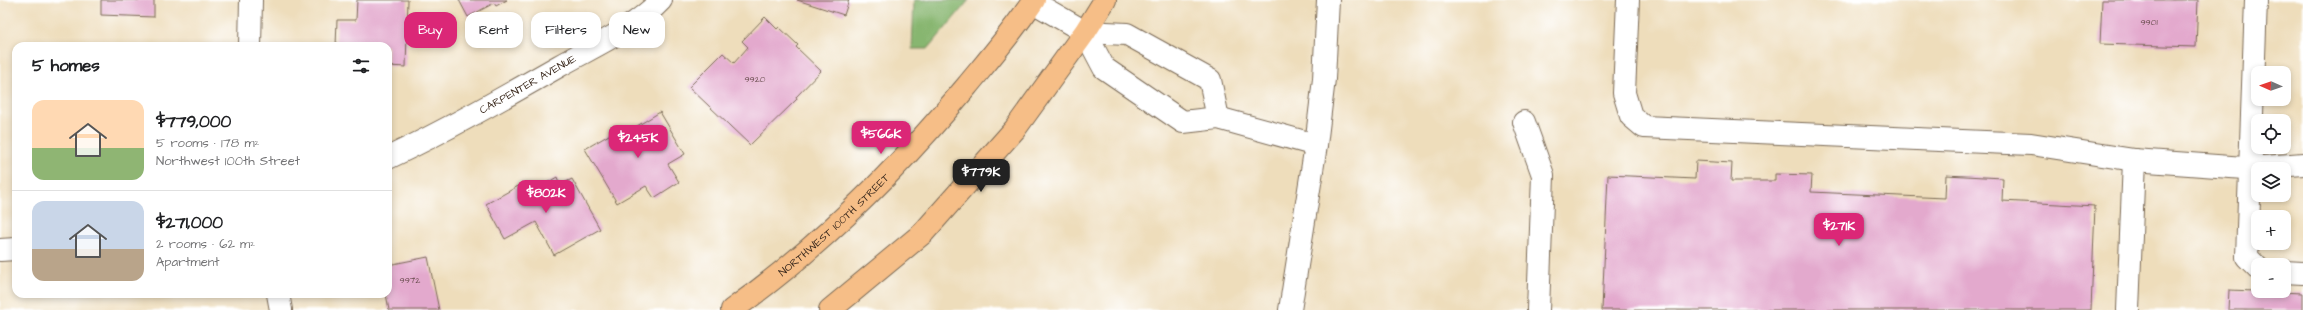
<!DOCTYPE html>
<meta charset="utf-8">
<style>
body{margin:0;font-family:"Architects Daughter",sans-serif;background:#f2f2f2;color:#202124;height:100vh;display:flex;flex-direction:column;font-size:15px;white-space:nowrap}
*{box-sizing:border-box;margin:0}
p{font-size:13px;color:#757577}
.icon{flex:none;width:22px;height:22px;fill:none;stroke:currentColor;stroke-width:2;stroke-linecap:round;stroke-linejoin:round}
.map{position:relative;flex:1;overflow:hidden}
.side{position:absolute;left:12px;top:42px;width:380px;height:256px;display:flex;flex-direction:column;background:#fff;border-radius:12px;box-shadow:0 2px 6px #0003}
.side>*{flex:none}
.top-card{position:absolute;left:404px;top:12px;width:380px;height:36px;display:flex;gap:8px}
.needle{width:26px;rotate:272deg}
.buttons{position:absolute;left:2251px;top:66px;display:grid;gap:8px}
.buttons a{display:grid;place-items:center;width:40px;height:40px;border-radius:8px;background:#fff;box-shadow:0 2px 6px #0003;font-size:20px}
.price{position:absolute;translate:-50% -34px;padding:0 9px;border-radius:8px;background:#db2777;color:#fff;font-size:13px;line-height:26px;filter:drop-shadow(0 1px 2px #0008)}
.price::after{content:'';position:absolute;left:50%;top:24px;width:12px;height:9px;margin-left:-6px;background:inherit;clip-path:polygon(0 0,100% 0,50% 100%)}
.price.on{background:#222;color:#fff}
ul{padding:0;list-style:none}
li{display:flex;align-items:center;gap:12px;height:100px;padding:0 20px}
li+li{border-top:1px solid #e0e0e0}
li span{display:grid;place-items:center;flex:none;width:112px;height:80px;border-radius:12px;color:#555}
li>.icon{margin-inline-start:auto}
span .icon{width:48px;height:48px;fill:#fffc;stroke-width:1}
li b{font-size:17px}
h2{display:flex;justify-content:space-between;align-items:center;height:48px;padding:0 20px;font-size:17px}
.pill{padding:0 14px;border-radius:12px;background:#fff;box-shadow:0 2px 6px #0003;font-size:14px;line-height:36px}
.pill.on{background:#db2777;color:#fff}
.map>svg:first-child{display:block}
.forest{fill:#87b66f;stroke:#617046}
.building{fill:#e3a9cd}
.lines{fill:none;stroke-linecap:round;stroke-linejoin:round}
.minor-casing{stroke:#7a6955;stroke-width:24}
.major-casing{stroke:#7a6955;stroke-width:24}
.minor{stroke:#fff;stroke-width:22}
.major{stroke:#f6be87;stroke-width:22}
.labels{text-anchor:middle;dominant-baseline:central;stroke-width:3;stroke-linejoin:round;paint-order:stroke}
.number-label{font-size:9px;fill:#654a4a}
.street-label{font-size:11px;fill:#3b2a1e;stroke:#fff}
</style>
<div class="map">
<svg width="2303" height="310" viewBox="0 0 2303 310">
<rect width="100%" height="100%" fill="#fff"/>
<filter id="ink" filterUnits="userSpaceOnUse"><feTurbulence type="fractalNoise" baseFrequency=".025" numOctaves="2"/><feDisplacementMap in="SourceGraphic" scale="8" xChannelSelector="R" yChannelSelector="G"/><feConvolveMatrix kernelMatrix="1 2 1 2 8 2 1 2 1" color-interpolation-filters="sRGB"/></filter>
<filter id="wash" filterUnits="userSpaceOnUse"><feTurbulence type="fractalNoise" baseFrequency=".012" numOctaves="4" result="noise"/><feDisplacementMap in="SourceGraphic" scale="16" xChannelSelector="R" yChannelSelector="G"/><feGaussianBlur stdDeviation="0.9" result="paint"/><feColorMatrix in="noise" values="0 0 0 0 0 0 0 0 0 0 0 0 0 0 0 0 0 1.4 0 .05"/><feComposite in="paint" operator="in"/></filter>
<g filter="url(#wash)">
<rect width="100%" height="100%" fill="#edb"/>
<path class="forest" d="M914,0H969L928,49H912Z"/>
<g id="blocks">
<path class="building" d="M101,0H154V17L101,15Z
M357,0H408L406,67L388,66V46H336L337,20H356Z
M459,0H507L496,6L494,3L468,17Z
M797,0H849L844,15Z
M2102,0H2198L2196,47L2100,44Z
M765,17L777,29L779,27L798,45L796,47L821,71L796,97L797,99L750,145L689,87L723,53L734,63L748,47L742,41Z
M660,112L685,154L668,164L679,182L654,198L646,186L617,203L585,149L621,128L624,134Z
M1696,161L1732,163L1731,181H1775V174L1812,175L1811,192L1945,198L1946,175L2003,178L2002,201L2095,206L2091,310H1602L1608,175L1695,179Z
M557,177L560,185L572,179L600,229L554,255L536,222L505,239L486,204L520,185L526,195Z
M428,257L439,310H389L386,294H388V265Z
M2229,290L2303,293V310H2228Z"/>
</g>
</g>
<g filter="url(#ink)">
<use href="#blocks" fill-opacity="0" stroke="#7a6955" stroke-width="1"/>
<g class="lines">
<defs>
<g id="minor">
<path d="M1628,0L1624,93L1631,116L1644,127L2031,144L2134,160L2258,169"/>
<path d="M2256,0L2247,257L2258,268"/>
<path d="M1033,2L1085,32L1127,34L1210,80L1218,118"/>
<path d="M1085,32L1104,68L1183,122L1218,118L1316,145"/>
<path d="M250,46L251,0"/>
<path d="M1524,122L1543,175L1538,310"/>
<path id="s1" d="M388,158C447,130 503,98 559,66C594,46 634,29 661,0"/>
<path d="M2250,168L2303,164"/>
<path d="M0,250L16,249"/>
<path d="M2284,272L2303,273"/>
<path d="M278,294L281,310"/>
<path d="M1290,310L1316,145L1324,79L1328,0"/>
<path d="M2128,310L2134,160"/>
</g>
<g id="major">
<path id="s2" d="M732,310C820,247 898,169 967,86C990,58 1014,30 1034,0"/>
<path d="M830,310L923,233L1015,129L1085,32L1105,0"/>
</g>
</defs>
<use href="#minor" class="minor-casing"/>
<use href="#major" class="major-casing"/>
<use href="#minor" class="minor"/>
<use href="#major" class="major"/>
</g>
</g>
<g class="labels">
<g class="number-label">
<text x="2149" y="22">9901</text>
<text x="755" y="79">9920</text>
<text x="410" y="280">9972</text>
</g>
<g class="street-label">
<text stroke="none"><textPath href="#s1" startOffset="158">CARPENTER AVENUE</textPath></text>
<text stroke="none"><textPath href="#s2" startOffset="133">NORTHWEST 100TH STREET</textPath></text>
</g>
</g>
</svg>
<div class="buttons">
<a><svg class="needle" viewBox="-14 -14 28 28"><path d="M0-13l5 13h-10z" fill="#e53935"/><path d="M0 13l5-13h-10z" fill="#757577"/></svg></a>
<a><svg class="icon" aria-label="locate" viewBox="0 0 24 24"><circle cx="12" cy="12" r="6"/><path d="M12 2v4M12 18v4M2 12h4M18 12h4"/></svg></a>
<a><svg class="icon" aria-label="layers" viewBox="0 0 24 24"><path d="M12 4l9 5-9 5-9-5zM3 14l9 5 9-5"/></svg></a>
<a>+</a>
<a>−</a>
</div>
<b class="price" style="left:881px;top:155px">$566K</b>
<b class="price" style="left:638px;top:159px">$245K</b>
<b class="price on" style="left:981px;top:193px">$779K</b>
<b class="price" style="left:546px;top:214px">$802K</b>
<b class="price" style="left:1839px;top:247px">$271K</b>
<div class="top-card">
<a class="pill on">Buy</a>
<a class="pill">Rent</a>
<a class="pill">Filters</a>
<a class="pill">New</a>
</div>
<section class="side">
<h2>5 homes<svg class="icon" aria-label="filters" viewBox="0 0 24 24"><path d="M4 7h16M4 17h16"/><circle cx="9" cy="7" r="2"/><circle cx="15" cy="17" r="2"/></svg></h2>
<ul>
<li><span style="background:linear-gradient(#ffd9b3 60%,#8fb573 0)"><svg class="icon" aria-label="home" viewBox="0 0 24 24"><path d="M3 11l9-7 9 7M6 9v11h12V9"/></svg></span><div><b>$779,000</b><p>5 rooms · 178 m²</p><p>Northwest 100th Street</p></div></li>
<li><span style="background:linear-gradient(#c9d6e8 60%,#b9a48a 0)"><svg class="icon" aria-label="home" viewBox="0 0 24 24"><path d="M3 11l9-7 9 7M6 9v11h12V9"/></svg></span><div><b>$271,000</b><p>2 rooms · 62 m²</p><p>Apartment</p></div></li>
</ul>
</section>
</div>
